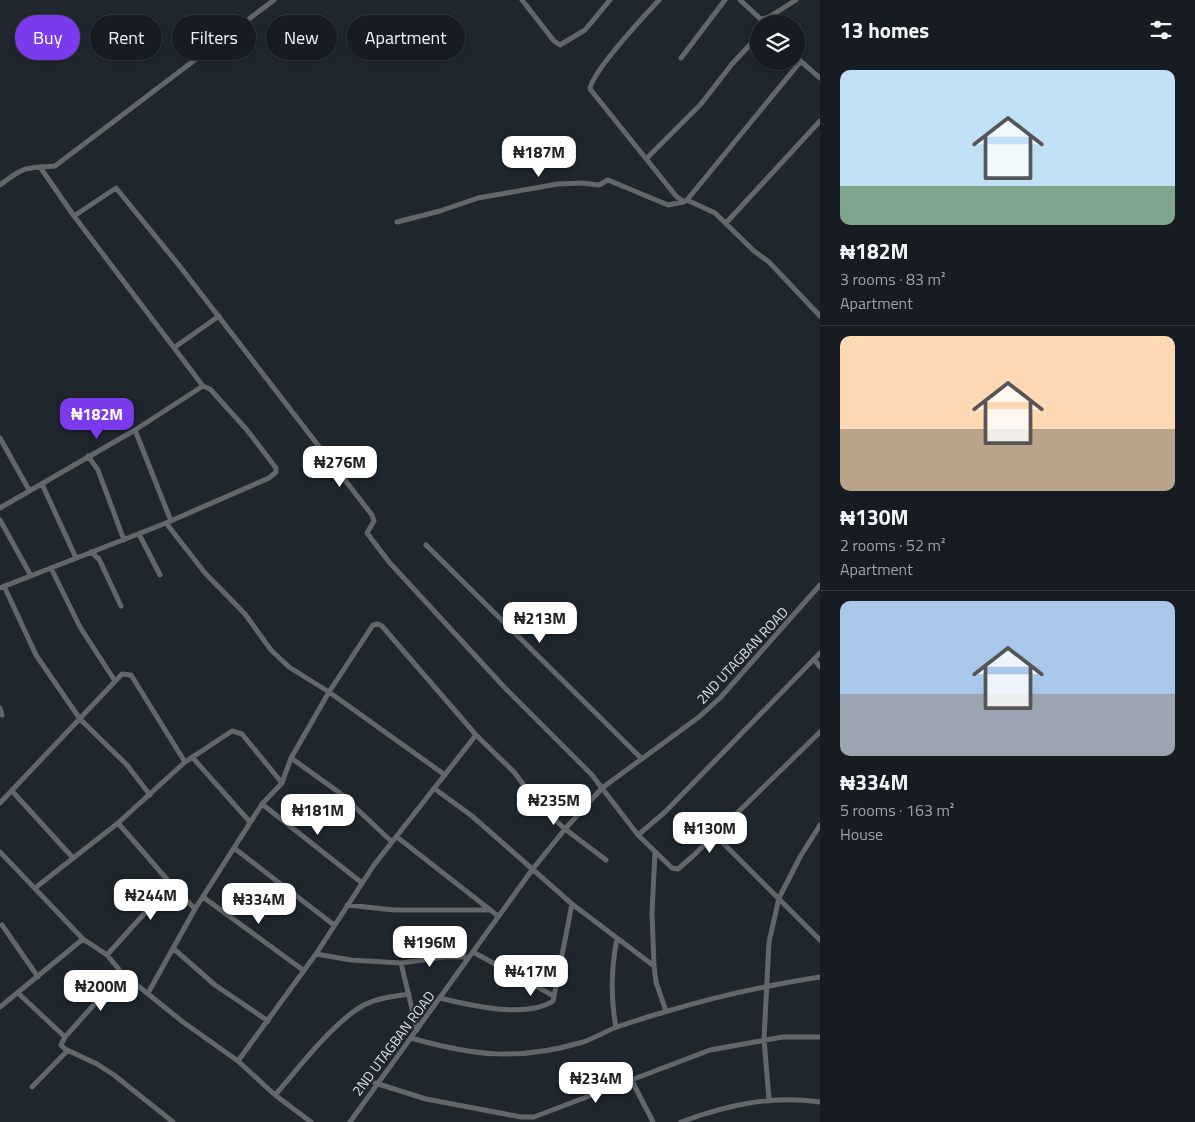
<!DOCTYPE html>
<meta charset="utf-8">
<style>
body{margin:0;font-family:"Titillium Web",sans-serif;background:#24292f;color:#f1f3f6;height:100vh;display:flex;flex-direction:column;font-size:19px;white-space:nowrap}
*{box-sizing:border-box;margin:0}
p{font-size:16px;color:#9ea1a5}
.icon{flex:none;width:28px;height:28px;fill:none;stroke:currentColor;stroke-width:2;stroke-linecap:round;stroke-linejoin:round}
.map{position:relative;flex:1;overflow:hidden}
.side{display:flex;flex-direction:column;background:#171c22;width:375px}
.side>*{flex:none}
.top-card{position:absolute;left:15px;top:15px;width:475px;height:45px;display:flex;gap:10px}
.controls{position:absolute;left:750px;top:15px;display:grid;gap:10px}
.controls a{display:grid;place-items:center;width:55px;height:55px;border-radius:50%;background:#171c22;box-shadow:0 1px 4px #0004,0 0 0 1px #363a40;font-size:25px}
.price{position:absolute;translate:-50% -42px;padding:0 11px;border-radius:10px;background:#fff;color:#222;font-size:16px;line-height:32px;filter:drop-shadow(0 1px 2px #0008)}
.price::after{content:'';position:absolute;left:50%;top:30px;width:15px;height:11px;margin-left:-8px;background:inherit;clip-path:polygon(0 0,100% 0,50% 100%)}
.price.on{background:#7c3aed;color:#fff}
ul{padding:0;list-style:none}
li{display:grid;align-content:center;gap:10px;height:265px;padding:0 20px}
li+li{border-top:1px solid #363a40}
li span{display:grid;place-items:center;height:155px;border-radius:10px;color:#555}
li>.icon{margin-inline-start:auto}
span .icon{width:90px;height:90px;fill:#fffc;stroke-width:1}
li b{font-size:21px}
h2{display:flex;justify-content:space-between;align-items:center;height:60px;padding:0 20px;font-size:21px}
.pill{padding:0 18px;border-radius:22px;background:#171c22;box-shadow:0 1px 4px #0004,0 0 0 1px #363a40;font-size:18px;line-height:45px}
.pill.on{background:#7c3aed;color:#fff}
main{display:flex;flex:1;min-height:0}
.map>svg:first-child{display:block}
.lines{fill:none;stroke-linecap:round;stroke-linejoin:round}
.minor{stroke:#63676b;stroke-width:5}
.labels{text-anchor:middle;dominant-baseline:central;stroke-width:4;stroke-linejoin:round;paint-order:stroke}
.street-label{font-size:14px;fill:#dee2e7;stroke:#1f262e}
</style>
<main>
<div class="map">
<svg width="820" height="1122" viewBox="0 0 820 1122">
<rect width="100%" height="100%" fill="#1f262e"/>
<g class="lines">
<path class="minor" d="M522,0L554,41L560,45L585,30L610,0
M659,0C645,15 592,72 590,89L676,196L684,202L687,200L715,213L754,251L769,262L820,316
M740,0L766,24
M762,19L769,17L796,0
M796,57L820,78
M681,58L725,0
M647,158L701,104L732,64L759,35
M0,185C26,165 24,169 55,166L274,0
M687,200L801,61
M74,216L116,188L178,264L372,515L374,521L367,533L389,562L505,688L592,775L638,835L672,868L678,869L693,856L820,732
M397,222L440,211L478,198L558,184L582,183L599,185L608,180L668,205L684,202
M726,223L820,121
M175,347L219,316
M135,430L171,521
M0,438L29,490
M88,456L98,470L124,540
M42,484L76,558
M0,508L135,430L203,386
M0,520L31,576
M166,523L205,573L245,614L271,650L289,667L329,692L445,775
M139,534L160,575
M426,545L641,758
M91,552L99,559L121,606
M51,568L80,627L115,681
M4,586L36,655L80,719L127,765L150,795
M0,588L166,523L269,478L276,472V468L247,430L210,389L203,386L74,216L40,167
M814,659L820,667
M0,708L2,715
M192,757L250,822
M291,758L340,793L392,842
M435,789L472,816L572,904L654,966L652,913L655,852
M12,791L73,858
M0,803L122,674L131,675L185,762
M262,804L362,883
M118,823L171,884
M714,834L820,940
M638,835L665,812L820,653
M397,837L498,916
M234,848L334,925
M0,852L83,939L107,955L122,973L183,1022L238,1061L275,1095L311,1122
M35,888L118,823L185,762L232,731L242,734L282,783
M203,897L303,970
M347,905L394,910H491
M2,925L38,977
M174,949L215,985L268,1021
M473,952L554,996L572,904
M316,954L351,960L401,963
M107,955L171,884L195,909
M654,966L656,982L666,1011
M18,993L65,1037L61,1045L65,1049L97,1064L114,1075L173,1122
M148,993L195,909L262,804L282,783L291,758L329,692L373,625L378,624L382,626L476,735L514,772L537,803L565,829L606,860
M440,998C469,1005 526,1019 553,1001L554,996
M0,1007L83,939
M616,1027C610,996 611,969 617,938
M417,1030L401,963L444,957H468
M65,1037L122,973
M411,1038C474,1056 519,1061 583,1042C595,1038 606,1031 617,1027C634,1021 651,1016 668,1011C718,996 768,985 820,977
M238,1061L316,954L374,865L476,735
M631,1079L653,1122
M375,1083L426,1099L521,1117H534L710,1050L783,1037H820
M32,1087L67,1051
M275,1095C299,1068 333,1022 364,1005C378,998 394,996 409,994
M769,1099L764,1039L769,942L779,898L800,857L820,825
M350,1122L532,870L565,829L602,788L699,717L720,698L820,585
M681,1122C727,1105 771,1095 820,1102"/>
</g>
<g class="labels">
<g class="street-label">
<text transform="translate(742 655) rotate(-47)">2ND UTAGBAN ROAD</text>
<text transform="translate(393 1043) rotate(-53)">2ND UTAGBAN ROAD</text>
</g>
</g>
</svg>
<div class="controls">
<a><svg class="icon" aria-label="layers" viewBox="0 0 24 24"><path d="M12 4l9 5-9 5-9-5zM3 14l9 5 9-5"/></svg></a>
</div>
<b class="price" style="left:539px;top:178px">₦187M</b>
<b class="price on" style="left:97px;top:440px">₦182M</b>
<b class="price" style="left:340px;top:488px">₦276M</b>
<b class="price" style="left:540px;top:644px">₦213M</b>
<b class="price" style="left:554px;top:826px">₦235M</b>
<b class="price" style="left:318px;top:836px">₦181M</b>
<b class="price" style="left:710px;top:854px">₦130M</b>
<b class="price" style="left:151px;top:921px">₦244M</b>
<b class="price" style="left:259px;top:925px">₦334M</b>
<b class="price" style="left:430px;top:968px">₦196M</b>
<b class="price" style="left:531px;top:997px">₦417M</b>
<b class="price" style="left:101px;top:1012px">₦200M</b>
<b class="price" style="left:596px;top:1104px">₦234M</b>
<div class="top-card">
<a class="pill on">Buy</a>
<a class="pill">Rent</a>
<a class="pill">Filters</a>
<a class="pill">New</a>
<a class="pill">Apartment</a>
</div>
</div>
<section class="side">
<h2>13 homes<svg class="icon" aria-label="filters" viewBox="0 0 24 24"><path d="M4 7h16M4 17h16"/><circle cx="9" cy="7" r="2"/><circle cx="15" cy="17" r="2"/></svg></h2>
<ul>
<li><span style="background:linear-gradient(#bfe0f5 75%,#7fa58c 0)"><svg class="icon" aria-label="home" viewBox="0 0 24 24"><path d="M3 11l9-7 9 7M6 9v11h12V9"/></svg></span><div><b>₦182M</b><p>3 rooms · 83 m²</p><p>Apartment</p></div></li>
<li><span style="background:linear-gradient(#ffd9b3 60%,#b9a48a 0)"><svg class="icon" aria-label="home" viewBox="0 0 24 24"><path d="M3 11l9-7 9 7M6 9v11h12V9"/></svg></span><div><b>₦130M</b><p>2 rooms · 52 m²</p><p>Apartment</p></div></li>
<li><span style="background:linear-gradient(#a9c7e8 60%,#9aa5b1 0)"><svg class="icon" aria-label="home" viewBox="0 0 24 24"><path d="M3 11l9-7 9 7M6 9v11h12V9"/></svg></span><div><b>₦334M</b><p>5 rooms · 163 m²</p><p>House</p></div></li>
</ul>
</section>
</main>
